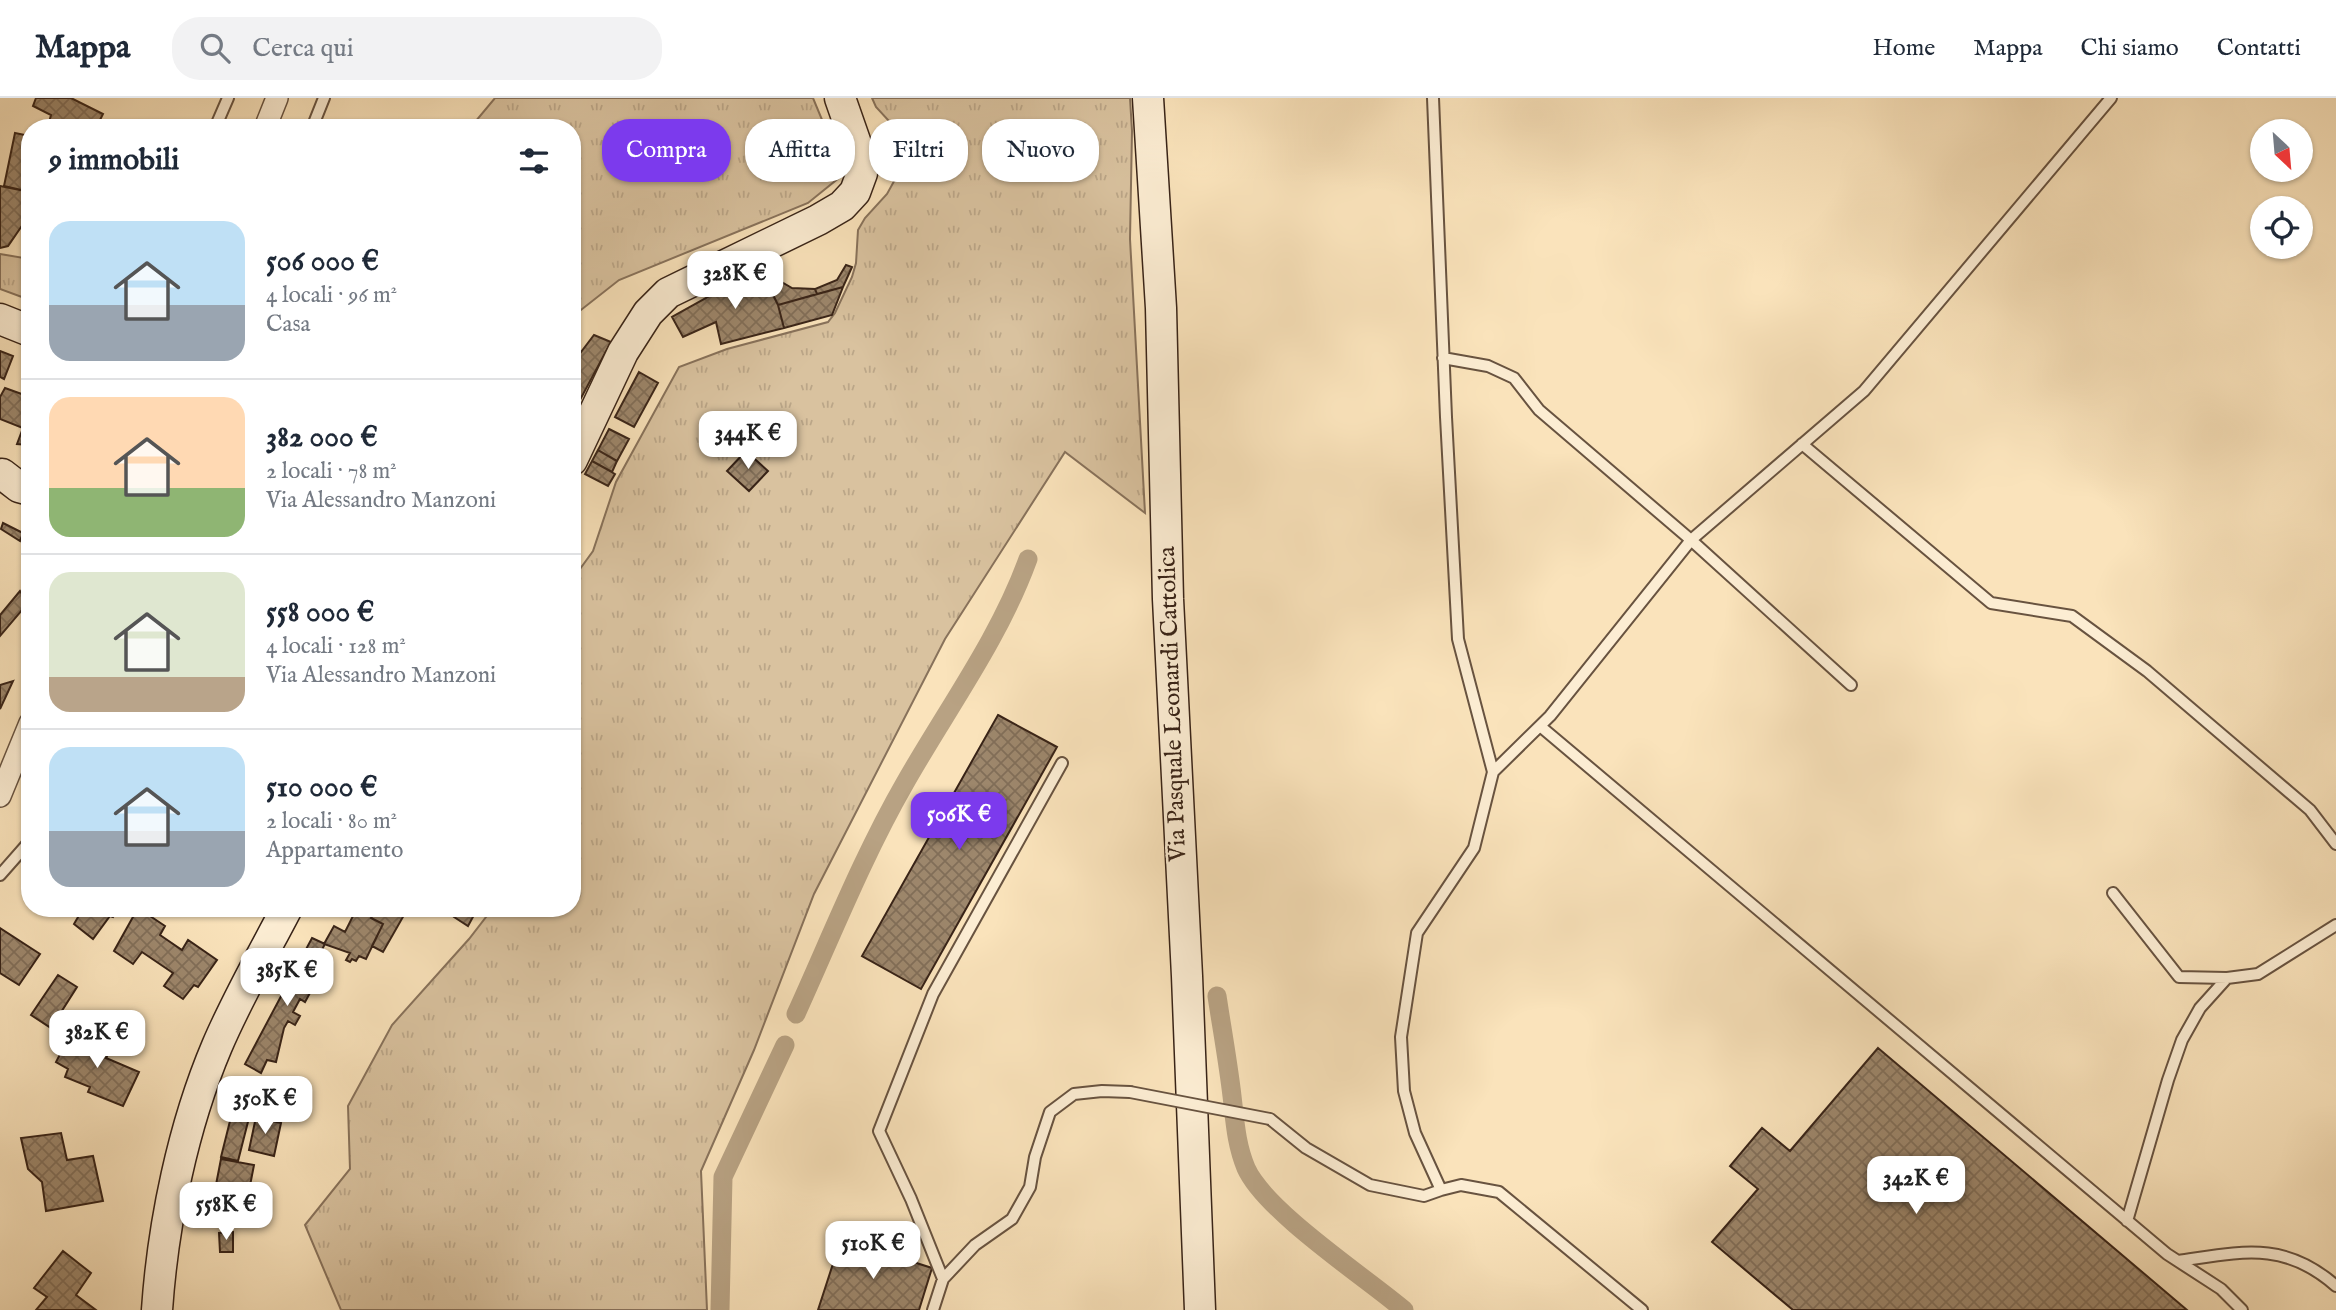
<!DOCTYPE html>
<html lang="it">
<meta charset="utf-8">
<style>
body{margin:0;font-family:"IM FELL English",serif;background:#f2f2f3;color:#1f2937;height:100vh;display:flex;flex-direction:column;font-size:26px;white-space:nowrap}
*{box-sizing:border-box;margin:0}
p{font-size:23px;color:#747a83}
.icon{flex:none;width:38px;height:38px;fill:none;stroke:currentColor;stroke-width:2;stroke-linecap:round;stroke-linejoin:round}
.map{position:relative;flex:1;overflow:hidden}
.panel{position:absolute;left:21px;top:21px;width:560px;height:798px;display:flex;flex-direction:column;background:#fff;border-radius:28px;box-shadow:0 2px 5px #0004}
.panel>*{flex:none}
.top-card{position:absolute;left:602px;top:21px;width:665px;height:63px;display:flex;gap:14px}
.needle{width:46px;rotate:154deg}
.buttons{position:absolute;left:2250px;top:21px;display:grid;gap:14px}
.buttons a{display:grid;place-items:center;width:63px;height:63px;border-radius:50%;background:#fff;box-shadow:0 2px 5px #0004;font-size:35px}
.price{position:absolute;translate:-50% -60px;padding:0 16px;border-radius:14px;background:#fff;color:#222;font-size:23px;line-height:46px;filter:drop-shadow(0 2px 4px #0008)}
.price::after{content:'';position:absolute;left:50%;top:42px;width:21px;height:16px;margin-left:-10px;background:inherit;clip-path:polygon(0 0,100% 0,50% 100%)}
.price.selected{background:#7c3aed;color:#fff}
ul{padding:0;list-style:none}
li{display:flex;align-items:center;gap:21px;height:175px;padding:0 28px}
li+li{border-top:2px solid #e0e1e3}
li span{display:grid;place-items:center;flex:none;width:196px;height:140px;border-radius:21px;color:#555}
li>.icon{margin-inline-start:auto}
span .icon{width:84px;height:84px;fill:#fffc;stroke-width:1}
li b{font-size:30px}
h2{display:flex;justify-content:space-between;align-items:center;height:84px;padding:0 28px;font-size:30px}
.pill{padding:0 24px;border-radius:28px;background:#fff;box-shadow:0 2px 5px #0004;font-size:24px;line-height:63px}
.pill.selected{background:#7c3aed;color:#fff}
header{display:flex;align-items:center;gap:42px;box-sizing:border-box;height:98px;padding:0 35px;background:#fff;border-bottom:2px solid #e0e1e3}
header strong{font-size:33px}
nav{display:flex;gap:38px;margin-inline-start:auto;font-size:24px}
.search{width:490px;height:63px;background:#f2f2f3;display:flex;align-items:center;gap:18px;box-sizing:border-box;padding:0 24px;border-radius:28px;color:#747a83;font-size:26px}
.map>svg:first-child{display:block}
.grass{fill:url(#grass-tufts);stroke:#88725b;stroke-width:2}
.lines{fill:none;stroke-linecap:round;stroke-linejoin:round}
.canal{stroke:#b8a283;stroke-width:19}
.building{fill:url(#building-cross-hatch);stroke:#382317;stroke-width:2}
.lane-casing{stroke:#685340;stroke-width:14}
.street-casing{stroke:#685340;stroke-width:24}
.secondary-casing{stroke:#382317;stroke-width:33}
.lane{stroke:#fcedd3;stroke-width:10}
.street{stroke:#fcedd3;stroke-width:21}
.secondary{stroke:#fcedd3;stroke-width:30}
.lane-bridge-casing{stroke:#685340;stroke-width:14;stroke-linecap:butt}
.lane-bridge{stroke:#fcedd3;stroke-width:10}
.labels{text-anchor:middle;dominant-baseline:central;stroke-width:5;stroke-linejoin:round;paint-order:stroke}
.street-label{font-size:24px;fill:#382317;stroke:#fcedd3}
</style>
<header>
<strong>Mappa</strong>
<div class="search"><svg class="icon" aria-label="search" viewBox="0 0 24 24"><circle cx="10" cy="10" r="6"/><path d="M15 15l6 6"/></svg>Cerca qui</div>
<nav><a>Home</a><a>Mappa</a><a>Chi siamo</a><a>Contatti</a></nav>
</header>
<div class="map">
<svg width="2336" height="1212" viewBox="0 0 2336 1212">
<defs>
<pattern id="grass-tufts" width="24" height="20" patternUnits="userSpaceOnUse" patternTransform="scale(1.75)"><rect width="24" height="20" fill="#d9c29f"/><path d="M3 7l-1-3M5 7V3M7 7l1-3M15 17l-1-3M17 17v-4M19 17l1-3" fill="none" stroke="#bba688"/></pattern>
<pattern id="building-cross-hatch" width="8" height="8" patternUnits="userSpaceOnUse" patternTransform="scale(1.75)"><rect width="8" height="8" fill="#9d876c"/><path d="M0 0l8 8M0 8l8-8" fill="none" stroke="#816e58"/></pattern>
</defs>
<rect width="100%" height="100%" fill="#fae3bb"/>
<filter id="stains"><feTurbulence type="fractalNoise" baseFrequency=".00286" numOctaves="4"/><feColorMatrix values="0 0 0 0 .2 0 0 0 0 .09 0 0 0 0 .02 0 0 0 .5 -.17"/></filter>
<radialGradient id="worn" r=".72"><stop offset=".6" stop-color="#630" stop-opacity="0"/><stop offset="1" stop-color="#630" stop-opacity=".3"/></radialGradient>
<path class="grass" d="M495,0H813L835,53L840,79L808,105L619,182L572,219V30H470Z
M872,0H1130L1132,33L1130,141L1145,415L1065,354L945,541L814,796L754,952L701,1073L707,1212H341L305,1127L350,1071L348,1008L392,927L469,841L493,810H572V657L576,603L572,594V482L593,453L616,384L679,269L727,251L828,224L835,215L852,179L856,165L858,132L865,120L887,96L903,67L908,52L901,36L876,9Z
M0,156L30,161V202L0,191Z"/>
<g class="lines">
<path class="canal" d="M1217,898C1222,931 1228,964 1232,998C1235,1023 1236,1046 1246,1070C1265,1113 1365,1179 1404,1212
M796,916C831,839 863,758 905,685C947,611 999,541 1028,461
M720,1212L723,1079L785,947"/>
</g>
<path class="building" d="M36,0H71L103,16L96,30H52L48,28L51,17L33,8Z
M15,35L30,38V94L4,88Z
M0,88L30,94V116L8,148L0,150Z
M769,167L780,183L792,190L815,191L817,196L778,207L760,170Z
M846,167L852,169L843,189L817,196L815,191L837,182Z
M760,170L778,207L784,230L721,246L716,224L683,239L672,219Z
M843,189L832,217L784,230L778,207Z
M594,237L611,244L573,315L572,254L578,258Z
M0,253L13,258L4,281L0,279Z
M639,274L658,285L634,329L615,319Z
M5,290L30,299V347L17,346L23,330L0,321V299Z
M609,331L629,341L617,363L598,352Z
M598,352L617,363L612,374L592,363Z
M746,353L768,373L749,393L727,373Z
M592,363L615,376L608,388L585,376Z
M3,425L23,435L20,443L1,431Z
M20,493L28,505L0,538V517Z
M13,583L0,611V587Z
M998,617L1057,649L921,891L862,858Z
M76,810H119L113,819L110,818L93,841L74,826L81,814Z
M138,810L165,828L160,837L182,852L188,842L217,862L198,889L194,887L183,901L164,888L173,875L142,854L133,866L114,853Z
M357,810H364L373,815L371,820L383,826L366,861L359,858L356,863L352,861L350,864L346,862L350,855L324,846L334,828L345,834Z
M376,810H408L383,854L372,848L383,826L371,820Z
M459,810L474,817L468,828L454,819Z
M0,830L40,856L19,887L0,875Z
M312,840L325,846L314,866L323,871L305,904L300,901L293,914L300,918L295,927L288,923L284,930L276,964L267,962L261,975L245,966Z
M58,877L77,889L51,930L31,917Z
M71,935L110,953L106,960L139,974L123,1008L88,994L90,989L65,979L68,971L56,964Z
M1878,950L2187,1212H1793L1712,1144L1758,1091L1730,1068L1762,1030L1790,1053Z
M234,1007L251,1012L238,1063L221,1059Z
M256,1019L281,1025L274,1058L249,1052Z
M61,1035L67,1062L93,1058L103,1103L46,1113L42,1084L28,1071L21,1040Z
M221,1061L254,1067L247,1103L214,1097Z
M233,1134V1154H220L219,1135Z
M841,1141L932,1170L919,1212H818Z
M63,1153L91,1175L76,1197L96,1212H36L47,1199L34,1190Z"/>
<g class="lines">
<defs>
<path id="lane" d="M1433,0L1446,319L1458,541L1493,674L1474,750L1417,835L1401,939L1404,993L1415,1035L1441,1092L1461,1087L1499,1094L1642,1212
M215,30L228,0
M312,30L324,0
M1443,260L1488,268L1514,280L1539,312L1691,442L1851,587
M1802,346L1991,505L2072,518L2147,573L2310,712L2336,746
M1540,628L2167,1156L2221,1191L2242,1212
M1493,674L1550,618L1691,442L1864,293L2111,0
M0,777L30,743
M2113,795L2179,879L2227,880L2258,876L2336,827
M1270,1021L1306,1050L1370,1087L1424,1098L1441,1092
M2127,1123L2168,982L2182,942L2200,910L2227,880
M2178,1163C2241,1154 2284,1142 2336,1188
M943,1181L911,1101L879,1033L933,896L1062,665
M933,1212L943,1181L975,1147L1012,1121L1030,1089L1035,1059L1050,1014L1074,996L1102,993L1130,994"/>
<path id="street" d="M265,30L277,0
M0,698L30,625"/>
<path id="secondary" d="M1148,0L1161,210L1168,501L1187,878L1200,1212
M0,221L30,233
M572,362L623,254L648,215L668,195L818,122L842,108L855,94L862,75L861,60L840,0
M2,376L19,389L30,392
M157,1212C163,1125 183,1028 217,948C237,901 263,856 287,810"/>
</defs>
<use href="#lane" class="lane-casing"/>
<use href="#street" class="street-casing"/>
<use href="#secondary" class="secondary-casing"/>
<use href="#lane" class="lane"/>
<use href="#street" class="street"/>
<use href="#secondary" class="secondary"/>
<defs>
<path id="lane-bridge" d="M1130,994L1270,1021"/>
</defs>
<use href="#lane-bridge" class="lane-bridge-casing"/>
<use href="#lane-bridge" class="lane-bridge"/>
</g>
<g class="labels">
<g class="street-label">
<text transform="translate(1173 606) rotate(-92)">Via Pasquale Leonardi Cattolica</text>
</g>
</g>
<rect width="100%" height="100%" filter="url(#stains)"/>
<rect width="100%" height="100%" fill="url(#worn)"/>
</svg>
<div class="buttons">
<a><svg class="needle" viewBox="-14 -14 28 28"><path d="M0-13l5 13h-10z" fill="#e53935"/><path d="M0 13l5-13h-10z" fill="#747a83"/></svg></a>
<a><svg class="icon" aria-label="locate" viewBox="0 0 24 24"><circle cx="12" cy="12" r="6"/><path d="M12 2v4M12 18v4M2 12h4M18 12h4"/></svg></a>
</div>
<b class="price" style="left:735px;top:213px">328K €</b>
<b class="price" style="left:748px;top:373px">344K €</b>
<b class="price selected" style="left:959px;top:754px">506K €</b>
<b class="price" style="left:287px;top:910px">385K €</b>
<b class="price" style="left:97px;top:972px">382K €</b>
<b class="price" style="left:265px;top:1038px">350K €</b>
<b class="price" style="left:1916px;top:1118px">342K €</b>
<b class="price" style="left:226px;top:1144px">558K €</b>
<b class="price" style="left:873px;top:1183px">510K €</b>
<div class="top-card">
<a class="pill selected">Compra</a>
<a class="pill">Affitta</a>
<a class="pill">Filtri</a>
<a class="pill">Nuovo</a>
</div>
<section class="panel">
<h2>9 immobili<svg class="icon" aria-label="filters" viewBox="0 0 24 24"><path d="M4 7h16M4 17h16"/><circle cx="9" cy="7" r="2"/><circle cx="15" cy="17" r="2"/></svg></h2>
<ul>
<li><span style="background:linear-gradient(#bfe0f5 60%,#9aa5b1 0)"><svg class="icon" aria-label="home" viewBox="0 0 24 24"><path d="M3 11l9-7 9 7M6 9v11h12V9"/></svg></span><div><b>506 000 €</b><p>4 locali · 96 m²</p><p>Casa</p></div></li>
<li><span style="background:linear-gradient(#ffd9b3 65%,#8fb573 0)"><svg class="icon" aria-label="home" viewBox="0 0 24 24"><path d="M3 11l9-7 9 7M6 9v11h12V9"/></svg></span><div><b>382 000 €</b><p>2 locali · 78 m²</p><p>Via Alessandro Manzoni</p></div></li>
<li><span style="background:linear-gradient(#dfe7d0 75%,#b9a48a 0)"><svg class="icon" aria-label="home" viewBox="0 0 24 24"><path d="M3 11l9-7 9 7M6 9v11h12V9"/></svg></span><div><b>558 000 €</b><p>4 locali · 128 m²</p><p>Via Alessandro Manzoni</p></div></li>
<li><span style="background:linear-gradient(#bfe0f5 60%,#9aa5b1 0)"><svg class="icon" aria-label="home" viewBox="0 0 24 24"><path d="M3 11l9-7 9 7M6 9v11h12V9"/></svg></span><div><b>510 000 €</b><p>2 locali · 80 m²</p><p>Appartamento</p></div></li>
</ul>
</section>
</div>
